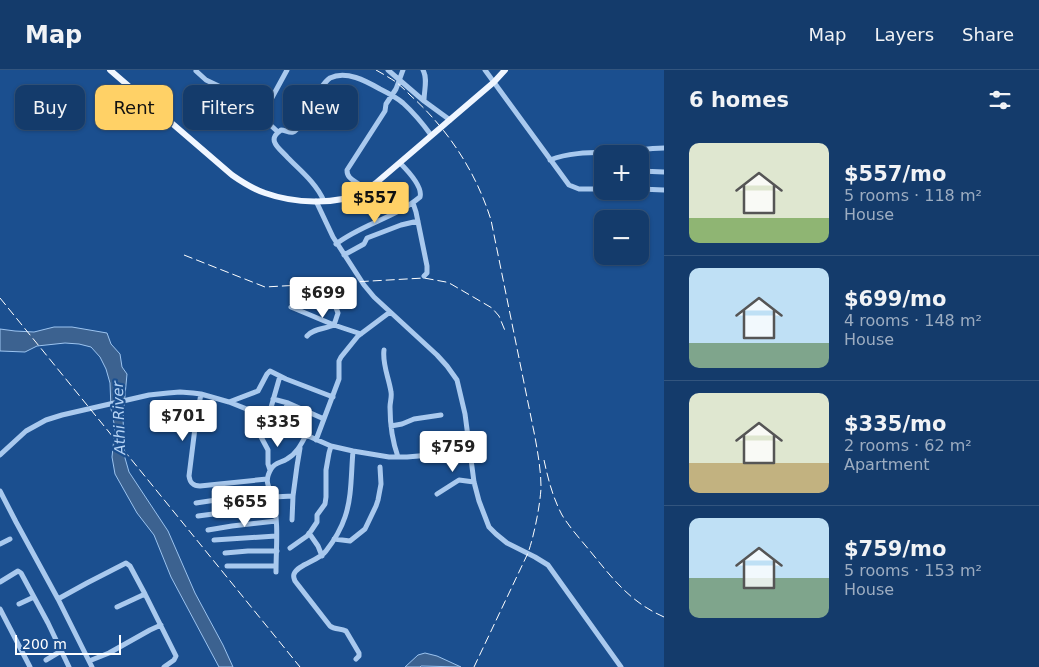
<!DOCTYPE html>
<meta charset="utf-8">
<style>
body{margin:0;font-family:"DejaVu Sans",sans-serif;background:#214673;color:#f1f3f6;height:100vh;display:flex;flex-direction:column;font-size:19px;white-space:nowrap}
*{box-sizing:border-box;margin:0}
p{font-size:16px;color:#9dadc1}
.icon{flex:none;width:28px;height:28px;fill:none;stroke:currentColor;stroke-width:2;stroke-linecap:round;stroke-linejoin:round}
.map{position:relative;flex:1;overflow:hidden}
.panel{display:flex;flex-direction:column;background:#143b6b;width:375px}
.panel>*{flex:none}
.banner{position:absolute;left:15px;top:15px;width:475px;height:45px;display:flex;gap:10px}
.buttons{position:absolute;left:594px;top:75px;display:grid;gap:10px}
.buttons a{display:grid;place-items:center;width:55px;height:55px;border-radius:10px;background:#143b6b;box-shadow:0 1px 4px #0004,0 0 0 1px #33557e;font-size:25px}
.scale{position:absolute;left:15px;bottom:12px;width:106px;box-sizing:border-box;padding-left:5px;border:2px solid #fff;border-top:0;font-size:14px;line-height:18px;white-space:nowrap;color:#fff;-webkit-text-stroke:4px #1b4f8f;paint-order:stroke}
.price{position:absolute;translate:-50% -42px;padding:0 11px;border-radius:5px;background:#fff;color:#222;font-size:16px;line-height:32px;filter:drop-shadow(0 1px 2px #0008)}
.price::after{content:'';position:absolute;left:50%;top:30px;width:15px;height:11px;margin-left:-8px;background:inherit;clip-path:polygon(0 0,100% 0,50% 100%)}
.price.selected{background:#ffd166;color:#111}
ul{padding:0;list-style:none}
li{display:flex;align-items:center;gap:15px;height:125px;padding:0 25px}
li+li{border-top:1px solid #33557e}
li span{display:grid;place-items:center;flex:none;width:140px;height:100px;border-radius:10px;color:#555}
li>.icon{margin-inline-start:auto}
span .icon{width:60px;height:60px;fill:#fffc;stroke-width:1}
li b{font-size:21px}
h2{display:flex;justify-content:space-between;align-items:center;height:60px;padding:0 25px;font-size:21px}
.pill{padding:0 18px;border-radius:10px;background:#143b6b;box-shadow:0 1px 4px #0004,0 0 0 1px #33557e;font-size:18px;line-height:45px}
.pill.selected{background:#ffd166;color:#111}
header{display:flex;align-items:center;gap:30px;box-sizing:border-box;height:70px;padding:0 25px;background:#143b6b;border-bottom:1px solid #33557e}
header strong{font-size:24px}
nav{display:flex;gap:28px;margin-inline-start:auto;font-size:18px}
main{display:flex;flex:1;min-height:0}
.map>svg:first-child{display:block}
.water{fill:#3c6290;stroke:#9cc4f0}
.lines{fill:none;stroke-linecap:round;stroke-linejoin:round}
.minor{stroke:#a9c9ee;stroke-width:5}
.major{stroke:#f0f6ff;stroke-width:6}
.rail{stroke:#fff;stroke-width:1;stroke-dasharray:9 4;stroke-linecap:butt}
.labels{text-anchor:middle;dominant-baseline:central;stroke-width:4.5;stroke-linejoin:round;paint-order:stroke}
.water-label{font-size:15px;font-style:italic;fill:#b5d3f5;stroke:#1b4f8f}
</style>
<header>
<strong>Map</strong>
<nav><a>Map</a><a>Layers</a><a>Share</a></nav>
</header>
<main>
<div class="map">
<svg width="664" height="597" viewBox="0 0 664 597">
<rect width="100%" height="100%" fill="#1b4f8f"/>
<path class="water" d="M54,257H72L107,263L111,274L120,284L122,297L127,304L123,347L124,375L125,388L129,402L168,461L195,523L223,575L233,597H219L171,507L154,465L137,443L115,404L112,387L115,358L111,339L110,313L106,299L100,287L91,277L79,274L65,273L37,276L25,282L0,281V259L15,261L34,262Z
M425,583L437,586L461,597L421,596L420,597H405L418,585Z"/>
<g class="lines">
<path class="minor" d="M388,0L424,31L450,50
M423,0C428,9 424,20 424,31
M485,0L569,115L579,119H602
M196,1L206,10L227,20L253,39L278,62
M262,46L287,0
M550,90C573,81 597,83 621,82C635,81 649,78 664,78
M640,101L664,102
M640,119L664,120
M365,122C363,119 362,117 360,115C354,110 347,109 347,100L385,41L386,34L396,19L403,0
M316,131L333,167L364,215L374,227L437,285L447,296L457,310L465,344L474,412L479,431L489,457L496,464L507,473L535,487L548,495L621,597
M324,131C316,113 301,101 288,88C284,83 277,78 275,73C272,67 277,63 281,60C285,60 289,63 293,62C303,59 317,16 330,8C346,0 366,11 380,19C388,23 396,27 403,33C414,43 423,54 431,65
M413,133L416,142L427,196V203L424,206
M336,174C362,154 395,148 420,127C423,117 407,100 400,93
M344,185L364,174L367,168L401,155L418,151
M291,237L334,255L361,264
M307,266C312,259 325,259 334,255L338,243L330,222
M384,280C382,294 389,308 391,322C392,327 390,332 390,337C390,355 392,370 398,387
M201,324L196,350L189,406C190,413 193,416 200,416L267,409
M273,329L288,333
M229,332L258,321L267,304L270,301L286,309L333,327
M268,348L280,306
M277,351L281,347L288,333L324,349
M391,356L402,354L414,349L441,345
M260,365L268,380V394L270,400
M316,370L339,309V291L341,287L358,266L390,242
M353,381C351,403 352,427 345,447C341,459 333,472 326,481C319,491 298,494 294,504C293,507 294,508 295,511L330,556C335,560 341,558 346,561L359,583V586L356,589
M0,385L26,361L46,350L62,345L149,325L168,323L180,322L193,323L201,324L229,332L277,351L306,365L331,376L353,381L389,387H407L430,385L470,378
M0,421L16,452L58,529L92,597
M437,424L459,410L474,412
M273,427L293,426L297,396L300,378
M196,433L270,422
M198,446L274,436
M292,450L293,426
M208,460L232,456L276,451
M309,463L318,476L322,486
M334,469L350,471L365,459L376,436L378,430L381,414L380,397
M214,470L276,466
M0,474L10,469
M290,478L307,466L311,461L317,452V445L325,434L326,427V400L329,383L331,376
M225,483L248,481H277
M227,496H276
M276,502C276,478 279,452 273,428C270,417 263,413 271,399C275,392 281,393 287,389C296,384 301,375 306,365
M0,512L18,501L21,503L48,553L69,597
M58,529L87,513L126,493L130,496L145,524L176,586L174,590L164,597
M19,534L34,527
M117,537L145,524
M0,539L30,597
M46,590L61,581
M89,591L109,583L150,560L161,555"/>
<path class="major" d="M110,0L232,105C242,112 253,119 265,123C293,133 336,136 363,122C368,120 372,116 376,113L494,12L505,0"/>
<path class="rail" d="M376,0C383,4 390,8 396,12C401,16 406,21 410,25C448,59 476,102 491,150L535,367C538,384 541,401 541,418C540,436 534,466 528,483L474,597
M184,185L265,217L424,208L446,212L451,214L492,238L499,246L506,263
M0,228L300,597
M544,390C548,409 553,428 562,445C570,458 581,470 590,481C613,509 630,532 664,547"/>
</g>
<g class="labels">
<g class="water-label">
<text transform="translate(119 348) rotate(-92)">Athi River</text>
</g>
</g>
</svg>
<div class="buttons">
<a>+</a>
<a>−</a>
</div>
<div class="scale">200 m</div>
<b class="price selected" style="left:375px;top:154px">$557</b>
<b class="price" style="left:323px;top:249px">$699</b>
<b class="price" style="left:183px;top:372px">$701</b>
<b class="price" style="left:278px;top:378px">$335</b>
<b class="price" style="left:453px;top:403px">$759</b>
<b class="price" style="left:245px;top:458px">$655</b>
<div class="banner">
<a class="pill">Buy</a>
<a class="pill selected">Rent</a>
<a class="pill">Filters</a>
<a class="pill">New</a>
</div>
</div>
<section class="panel">
<h2>6 homes<svg class="icon" aria-label="filters" viewBox="0 0 24 24"><path d="M4 7h16M4 17h16"/><circle cx="9" cy="7" r="2"/><circle cx="15" cy="17" r="2"/></svg></h2>
<ul>
<li><span style="background:linear-gradient(#dfe7d0 75%,#8fb573 0)"><svg class="icon" aria-label="home" viewBox="0 0 24 24"><path d="M3 11l9-7 9 7M6 9v11h12V9"/></svg></span><div><b>$557/mo</b><p>5 rooms · 118 m²</p><p>House</p></div></li>
<li><span style="background:linear-gradient(#bfe0f5 75%,#7fa58c 0)"><svg class="icon" aria-label="home" viewBox="0 0 24 24"><path d="M3 11l9-7 9 7M6 9v11h12V9"/></svg></span><div><b>$699/mo</b><p>4 rooms · 148 m²</p><p>House</p></div></li>
<li><span style="background:linear-gradient(#dfe7d0 70%,#c2b280 0)"><svg class="icon" aria-label="home" viewBox="0 0 24 24"><path d="M3 11l9-7 9 7M6 9v11h12V9"/></svg></span><div><b>$335/mo</b><p>2 rooms · 62 m²</p><p>Apartment</p></div></li>
<li><span style="background:linear-gradient(#bfe0f5 60%,#7fa58c 0)"><svg class="icon" aria-label="home" viewBox="0 0 24 24"><path d="M3 11l9-7 9 7M6 9v11h12V9"/></svg></span><div><b>$759/mo</b><p>5 rooms · 153 m²</p><p>House</p></div></li>
</ul>
</section>
</main>
